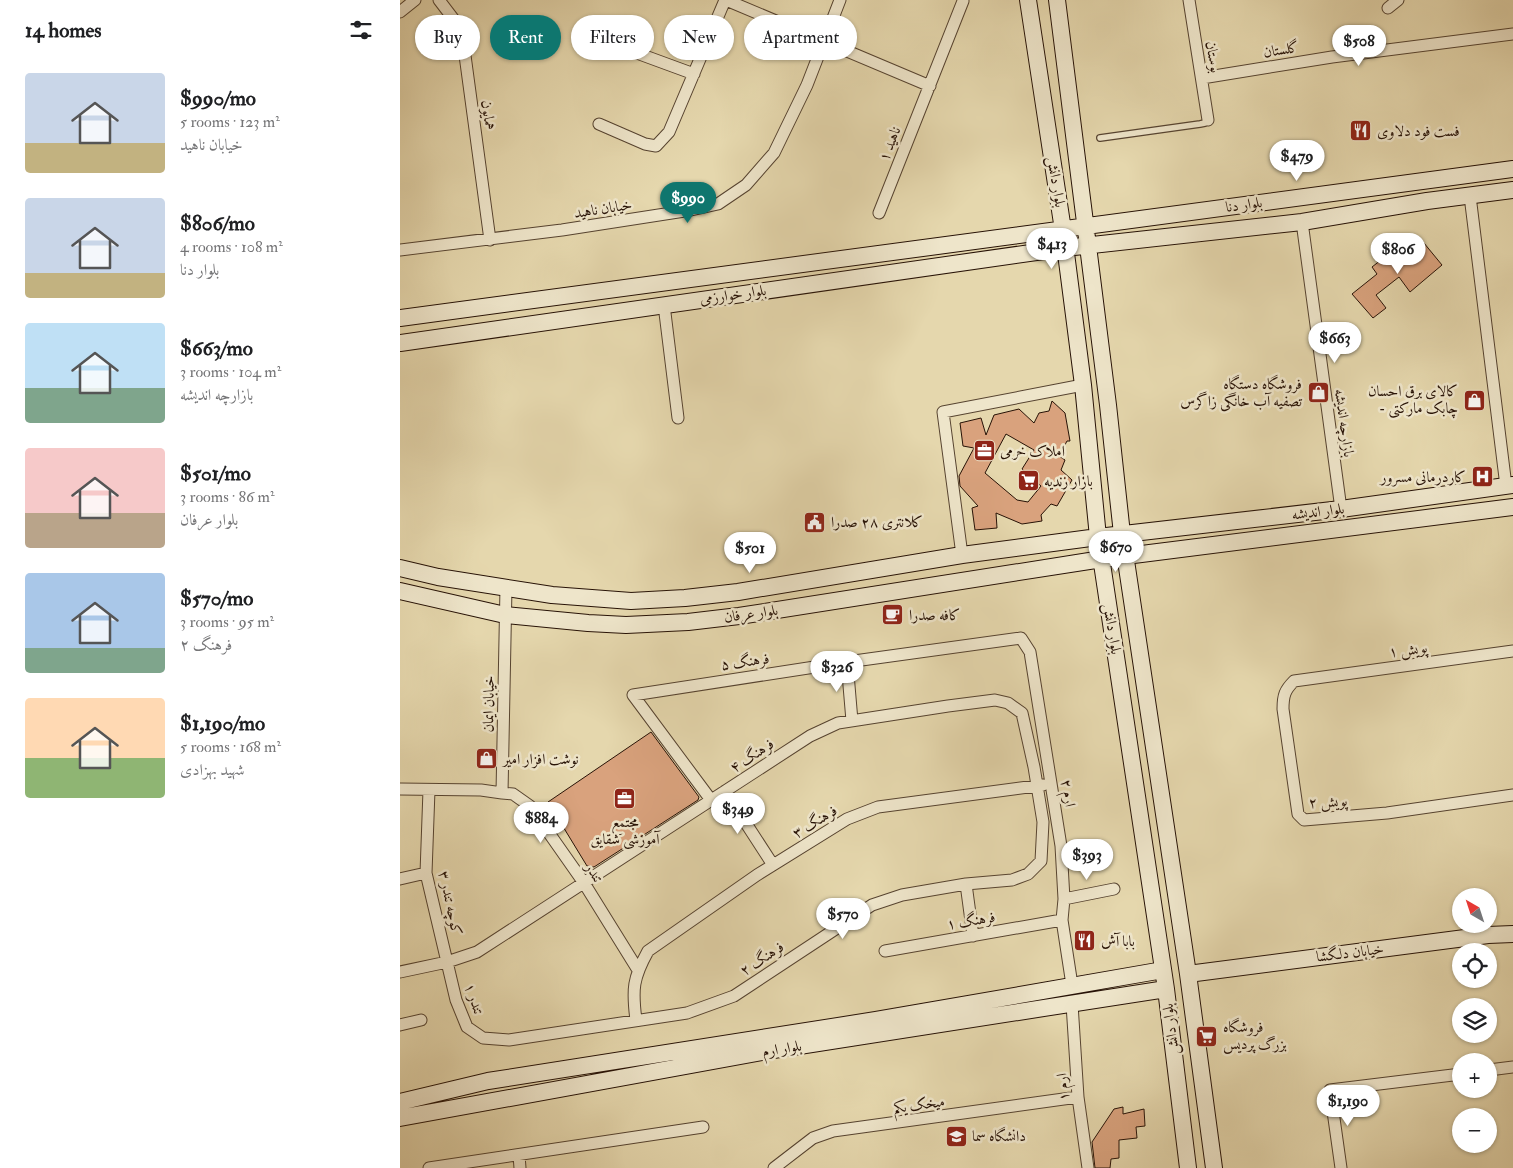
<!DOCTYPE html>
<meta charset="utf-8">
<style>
body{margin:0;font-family:"IM FELL Double Pica",Amiri,serif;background:#f2f2f2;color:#202124;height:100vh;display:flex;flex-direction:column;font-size:19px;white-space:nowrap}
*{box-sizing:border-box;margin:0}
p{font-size:16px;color:#757577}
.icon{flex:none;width:28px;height:28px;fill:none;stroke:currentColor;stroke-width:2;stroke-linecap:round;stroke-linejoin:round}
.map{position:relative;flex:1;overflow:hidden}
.drawer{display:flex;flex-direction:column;background:#fff;width:400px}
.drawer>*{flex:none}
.banner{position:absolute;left:15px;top:15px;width:475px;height:45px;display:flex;gap:10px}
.needle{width:32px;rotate:321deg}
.fabs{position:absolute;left:1052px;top:888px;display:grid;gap:10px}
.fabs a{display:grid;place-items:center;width:45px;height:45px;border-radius:50%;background:#fff;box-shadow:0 1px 4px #0004;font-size:25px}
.price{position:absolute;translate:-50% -42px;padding:0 11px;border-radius:18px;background:#fff;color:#222;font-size:16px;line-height:32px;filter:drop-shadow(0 1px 2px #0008)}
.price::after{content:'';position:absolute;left:50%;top:30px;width:15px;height:11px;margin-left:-8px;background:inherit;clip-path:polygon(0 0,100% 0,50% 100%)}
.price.current{background:#0f766e;color:#fff}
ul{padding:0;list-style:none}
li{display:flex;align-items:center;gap:15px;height:125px;padding:0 25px}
li span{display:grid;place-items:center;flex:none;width:140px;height:100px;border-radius:5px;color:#555}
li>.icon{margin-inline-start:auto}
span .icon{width:60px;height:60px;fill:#fffc;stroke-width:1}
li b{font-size:21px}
h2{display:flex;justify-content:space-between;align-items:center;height:60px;padding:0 25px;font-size:21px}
.pill{padding:0 18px;border-radius:22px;background:#fff;box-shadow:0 1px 4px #0004;font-size:18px;line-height:45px}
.pill.current{background:#0f766e;color:#fff}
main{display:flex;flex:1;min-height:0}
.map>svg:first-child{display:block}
.building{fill:#d9a27d;stroke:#271206;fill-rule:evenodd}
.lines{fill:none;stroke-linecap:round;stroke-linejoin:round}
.lane-casing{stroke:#564330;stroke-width:8}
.street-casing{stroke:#564330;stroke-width:13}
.secondary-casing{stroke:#271206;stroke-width:18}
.lane{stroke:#eee5ca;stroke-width:5.5}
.street{stroke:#eee5ca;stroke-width:11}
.secondary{stroke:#eee5ca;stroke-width:16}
.labels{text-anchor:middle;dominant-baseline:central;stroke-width:5;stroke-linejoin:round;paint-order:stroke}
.street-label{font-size:15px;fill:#271206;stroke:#eee5ca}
.poi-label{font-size:15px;fill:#271206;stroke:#eee5ca;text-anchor:start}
</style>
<main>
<section class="drawer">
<h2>14 homes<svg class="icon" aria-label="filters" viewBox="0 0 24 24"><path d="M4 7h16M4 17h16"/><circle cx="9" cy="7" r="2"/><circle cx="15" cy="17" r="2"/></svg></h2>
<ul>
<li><span style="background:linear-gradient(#c9d6e8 70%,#c2b280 0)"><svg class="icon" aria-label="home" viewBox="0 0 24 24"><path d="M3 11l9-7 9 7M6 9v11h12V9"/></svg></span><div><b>$990/mo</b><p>5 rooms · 123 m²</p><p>خیابان ناهید</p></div></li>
<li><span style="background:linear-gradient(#c9d6e8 75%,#c2b280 0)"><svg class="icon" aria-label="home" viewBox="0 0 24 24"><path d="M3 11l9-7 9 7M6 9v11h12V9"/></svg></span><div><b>$806/mo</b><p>4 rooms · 108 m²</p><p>بلوار دنا</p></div></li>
<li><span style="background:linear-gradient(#bfe0f5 65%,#7fa58c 0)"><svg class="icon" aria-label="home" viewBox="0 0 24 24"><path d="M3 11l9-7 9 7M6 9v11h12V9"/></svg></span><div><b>$663/mo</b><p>3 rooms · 104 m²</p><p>بازارچه اندیشه</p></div></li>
<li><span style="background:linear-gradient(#f6c9c9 65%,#b9a48a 0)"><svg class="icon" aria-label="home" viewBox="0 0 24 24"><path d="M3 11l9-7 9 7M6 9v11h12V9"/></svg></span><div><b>$501/mo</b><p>3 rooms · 86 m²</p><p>بلوار عرفان</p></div></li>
<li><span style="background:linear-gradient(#a9c7e8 75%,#7fa58c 0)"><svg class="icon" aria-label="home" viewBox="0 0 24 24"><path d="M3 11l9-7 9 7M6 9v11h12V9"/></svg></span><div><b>$570/mo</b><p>3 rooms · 95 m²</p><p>فرهنگ ۲</p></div></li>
<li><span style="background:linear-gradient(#ffd9b3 60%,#8fb573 0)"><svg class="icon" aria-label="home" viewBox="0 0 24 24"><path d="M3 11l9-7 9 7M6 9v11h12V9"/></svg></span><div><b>$1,190/mo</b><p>5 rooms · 168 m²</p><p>شهید بهزادی</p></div></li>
</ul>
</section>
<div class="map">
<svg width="1113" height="1168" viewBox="0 0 1113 1168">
<rect width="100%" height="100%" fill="#e5d7ad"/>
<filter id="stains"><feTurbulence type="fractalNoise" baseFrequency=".004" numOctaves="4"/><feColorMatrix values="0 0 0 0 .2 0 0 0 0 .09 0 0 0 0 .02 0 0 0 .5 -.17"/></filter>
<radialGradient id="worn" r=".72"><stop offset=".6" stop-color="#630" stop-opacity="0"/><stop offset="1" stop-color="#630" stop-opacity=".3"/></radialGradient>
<path class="building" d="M1019,237L1042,265L1010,292L999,277L976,295L986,308L973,318L952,294L977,274L972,267L986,256L990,261Z
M652,401L665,413L670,441H667L659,456L665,460L661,470L672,480L657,506L651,504L641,515L642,521L622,524L596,513L597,528L575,530L572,508L578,506L560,486L559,476L574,448L563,446L560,423L581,418L586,435L594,415L619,409L634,423L639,413L649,411ZM606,434L634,450L622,469L641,486L628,502L617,500L585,473Z
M251,732L299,797L298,800L194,867L187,866L148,802Z
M723,1107V1114L744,1109L745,1126L736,1127L737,1138L719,1140V1158L711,1159L710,1168H695L692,1142L714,1109Z"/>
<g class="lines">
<defs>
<path id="lane" d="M700,138L800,124L805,123L808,120"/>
<path id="street" d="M39,0L55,21L64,48L90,240
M326,0L530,86
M789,0L808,120
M988,8L998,0
M0,12L15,0
M185,34L294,74
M802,78L932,57L1113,34
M199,124L245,144L256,146L269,132L325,0
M1070,196L1106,486
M479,213L563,1
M902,222L941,509
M0,250L162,230L291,210L318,204L346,185L374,153L407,85L440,0
M264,305L278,418
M562,555L543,412L683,385
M1113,651L894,681C885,690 883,695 883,709L898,814L904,820L987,813L1113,795
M447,662L452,721
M0,789L81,790L102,793L113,794L130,806L184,883L238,970
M325,791L373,865
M102,793L106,587
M311,800L233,695L447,662L621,638L630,652L661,846L664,899L662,920L672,985
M0,879L26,873
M566,884L573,936
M664,899L714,889
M485,951L662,920
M0,972L47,962L77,952L410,736L438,723L548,706L595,700L608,703L622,713L634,767L643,822L641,861L628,874L612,880L566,884L502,895L472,905L334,996L287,1013L109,1040L83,1038L67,1027L56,1000L26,873L29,790
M672,1004L678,1097L688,1168
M236,1020C232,989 233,978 248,951L357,875L447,819L478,807L643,785
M0,1025L21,1020
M1089,1070L1113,1067
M119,1155L120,1168
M29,1168L303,1127
M374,1168L413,1138L433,1131L678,1097
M941,1168L930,1090L1061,1074"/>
<path id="secondary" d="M628,0L663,230L683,385L698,537L766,989L788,1168
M657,0L708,405L722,534L788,974L814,1168
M0,318L1113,169
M0,343L665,248L902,222L1027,201L1113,190
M0,568L38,577L152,595L231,601L285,598L338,592L562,555L698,537L941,509L1113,485
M0,591L105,615L188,623L226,625L288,622L339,616L702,559L1113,507
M788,974L1088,935L1113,934
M0,1102L88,1081L476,1020L763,970
M0,1118L367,1051L766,989"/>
</defs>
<use href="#lane" class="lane-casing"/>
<use href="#street" class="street-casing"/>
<use href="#secondary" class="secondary-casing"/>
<use href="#lane" class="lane"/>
<use href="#street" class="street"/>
<use href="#secondary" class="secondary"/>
</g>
<defs>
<symbol id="restaurant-square" viewBox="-11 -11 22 22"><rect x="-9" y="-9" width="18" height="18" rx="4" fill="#8f2418" stroke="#eee5ca"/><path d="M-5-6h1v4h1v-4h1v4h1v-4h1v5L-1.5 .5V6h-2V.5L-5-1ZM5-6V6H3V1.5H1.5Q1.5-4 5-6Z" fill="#fff"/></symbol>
<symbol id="shop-square" viewBox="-11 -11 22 22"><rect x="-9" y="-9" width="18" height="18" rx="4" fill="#8f2418" stroke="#eee5ca"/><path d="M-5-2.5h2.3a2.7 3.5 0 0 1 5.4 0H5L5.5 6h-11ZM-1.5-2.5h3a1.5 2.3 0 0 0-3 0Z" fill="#fff"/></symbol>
<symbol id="office-square" viewBox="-11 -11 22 22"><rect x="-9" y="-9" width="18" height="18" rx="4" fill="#8f2418" stroke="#eee5ca"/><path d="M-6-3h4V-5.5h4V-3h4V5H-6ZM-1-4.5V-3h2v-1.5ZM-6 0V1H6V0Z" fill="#fff"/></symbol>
<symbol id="hospital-square" viewBox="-11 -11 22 22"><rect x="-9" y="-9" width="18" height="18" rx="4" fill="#8f2418" stroke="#eee5ca"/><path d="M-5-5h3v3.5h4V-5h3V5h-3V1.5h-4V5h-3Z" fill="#fff"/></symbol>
<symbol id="supermarket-square" viewBox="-11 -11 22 22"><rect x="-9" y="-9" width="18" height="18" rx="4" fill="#8f2418" stroke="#eee5ca"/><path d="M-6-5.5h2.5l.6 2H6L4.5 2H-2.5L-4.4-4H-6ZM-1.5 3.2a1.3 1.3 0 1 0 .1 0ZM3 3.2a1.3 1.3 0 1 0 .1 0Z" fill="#fff"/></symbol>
<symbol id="civic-square" viewBox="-11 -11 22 22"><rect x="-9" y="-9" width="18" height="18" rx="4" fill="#8f2418" stroke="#eee5ca"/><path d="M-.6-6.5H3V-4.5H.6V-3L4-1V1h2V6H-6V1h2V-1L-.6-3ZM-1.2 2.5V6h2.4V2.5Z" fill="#fff"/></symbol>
<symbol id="cafe-square" viewBox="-11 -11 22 22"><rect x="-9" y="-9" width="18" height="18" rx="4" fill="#8f2418" stroke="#eee5ca"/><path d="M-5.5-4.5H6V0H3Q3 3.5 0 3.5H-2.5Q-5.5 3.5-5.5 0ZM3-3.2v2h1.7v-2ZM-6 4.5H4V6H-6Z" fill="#fff"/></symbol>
<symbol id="university-square" viewBox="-11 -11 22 22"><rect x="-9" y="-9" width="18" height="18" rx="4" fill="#8f2418" stroke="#eee5ca"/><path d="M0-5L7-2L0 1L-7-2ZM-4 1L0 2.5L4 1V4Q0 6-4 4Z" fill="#fff"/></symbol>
</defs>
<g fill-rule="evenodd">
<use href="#restaurant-square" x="948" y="118" width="25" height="25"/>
<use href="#shop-square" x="906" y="380" width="25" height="25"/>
<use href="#shop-square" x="1062" y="388" width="25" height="25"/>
<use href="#office-square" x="572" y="438" width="25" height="25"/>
<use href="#hospital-square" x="1070" y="464" width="25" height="25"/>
<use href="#supermarket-square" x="616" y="468" width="25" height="25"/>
<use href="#civic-square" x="402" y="510" width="25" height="25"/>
<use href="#cafe-square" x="480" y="602" width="25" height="25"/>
<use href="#shop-square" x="74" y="746" width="25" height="25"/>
<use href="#office-square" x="212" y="786" width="25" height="25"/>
<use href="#restaurant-square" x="672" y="928" width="25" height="25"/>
<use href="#supermarket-square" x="794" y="1024" width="25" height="25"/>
<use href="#university-square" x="544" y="1124" width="25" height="25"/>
</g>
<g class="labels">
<g class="street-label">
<text transform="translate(881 50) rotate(-9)">گلستان</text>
<text transform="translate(813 57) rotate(80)">بوستان</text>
<text transform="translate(88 115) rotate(82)">همایون</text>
<text transform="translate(490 144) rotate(-68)">ناهید ۱</text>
<text transform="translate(656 182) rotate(81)">بلوار دانش</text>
<text transform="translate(844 205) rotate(-8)">بلوار دنا</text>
<text transform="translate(203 209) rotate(-9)">خیابان ناهید</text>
<text transform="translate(333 295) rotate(-8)">بلوار خوارزمی</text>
<text transform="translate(944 423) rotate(82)">بازارچه اندیشه</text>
<text transform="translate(918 512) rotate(-7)">بلوار اندیشه</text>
<text transform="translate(351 614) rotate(-8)">بلوار عرفان</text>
<text transform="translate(712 629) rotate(81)">بلوار دانش</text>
<text transform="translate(1008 650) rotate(-7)">پویش ۱</text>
<text transform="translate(345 662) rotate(-8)">فرهنگ ۵</text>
<text transform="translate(89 704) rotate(-89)">خیابان ایمان</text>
<text transform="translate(352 756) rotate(-33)">فرهنگ ۴</text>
<text transform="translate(668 793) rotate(81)">ارم ۲</text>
<text transform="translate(928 802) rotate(-3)">پویش ۲</text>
<text transform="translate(415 822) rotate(-31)">فرهنگ ۳</text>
<text transform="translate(194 873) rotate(57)">تندر</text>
<text transform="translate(50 903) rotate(78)">کوچه تندر ۳</text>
<text transform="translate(571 921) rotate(-9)">فرهنگ ۱</text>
<text transform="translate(950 953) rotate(-7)">خیابان دلگشا</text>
<text transform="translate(362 959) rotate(-33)">فرهنگ ۲</text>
<text transform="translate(74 999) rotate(71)">تندر ۱</text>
<text transform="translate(771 1029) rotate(-97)">بلوار دانش</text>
<text transform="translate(382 1049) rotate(-9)">بلوار ارم</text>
<text transform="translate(663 1087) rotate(-95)">ارم ۱</text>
<text transform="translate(519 1105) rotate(-8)">میخک یکم</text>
</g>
<g class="poi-label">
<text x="977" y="131">فست فود دلاوی</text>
<text x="902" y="384" text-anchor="end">فروشگاه دستگاه<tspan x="902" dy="17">تصفیه آب خانگی زاگرس</tspan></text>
<text x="1058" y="391" text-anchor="end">کالای برق احسان<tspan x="1058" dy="17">- چابک مارکتی</tspan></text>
<text x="600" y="451">املاک خرمی</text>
<text x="1066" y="477" text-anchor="end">کاردرمانی مسرور</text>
<text x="644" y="481">بازار زندیه</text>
<text x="431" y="522">کلانتری ۲۸ صدرا</text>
<text x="509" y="615">کافه صدرا</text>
<text x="103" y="759">نوشت افزار امیر</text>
<text x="225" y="822" text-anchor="middle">مجتمع<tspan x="225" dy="17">آموزشی شقایق</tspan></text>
<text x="701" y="941">بابا آش</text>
<text x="823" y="1027">فروشگاه<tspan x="823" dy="17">بزرگ پردیس</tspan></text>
<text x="572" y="1136">دانشگاه سما</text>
</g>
</g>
<rect width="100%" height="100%" filter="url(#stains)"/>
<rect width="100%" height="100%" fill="url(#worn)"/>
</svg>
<div class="fabs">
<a><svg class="needle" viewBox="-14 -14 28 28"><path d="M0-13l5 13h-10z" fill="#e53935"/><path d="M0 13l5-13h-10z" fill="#757577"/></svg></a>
<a><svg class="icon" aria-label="locate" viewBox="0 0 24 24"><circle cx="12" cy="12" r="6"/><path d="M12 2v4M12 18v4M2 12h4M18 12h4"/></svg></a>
<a><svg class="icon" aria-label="layers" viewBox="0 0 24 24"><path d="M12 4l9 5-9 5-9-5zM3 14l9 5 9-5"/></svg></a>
<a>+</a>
<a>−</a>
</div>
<b class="price" style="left:959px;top:67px">$508</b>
<b class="price" style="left:897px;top:182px">$479</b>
<b class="price current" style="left:288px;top:224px">$990</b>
<b class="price" style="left:652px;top:270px">$413</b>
<b class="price" style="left:998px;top:275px">$806</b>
<b class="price" style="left:935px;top:364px">$663</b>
<b class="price" style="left:716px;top:573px">$670</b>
<b class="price" style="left:350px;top:574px">$501</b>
<b class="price" style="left:437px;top:693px">$326</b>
<b class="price" style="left:338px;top:835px">$349</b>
<b class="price" style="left:141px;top:844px">$884</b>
<b class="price" style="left:687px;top:881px">$393</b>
<b class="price" style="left:443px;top:940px">$570</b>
<b class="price" style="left:948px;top:1127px">$1,190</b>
<div class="banner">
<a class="pill">Buy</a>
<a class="pill current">Rent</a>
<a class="pill">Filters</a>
<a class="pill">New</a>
<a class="pill">Apartment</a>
</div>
</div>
</main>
